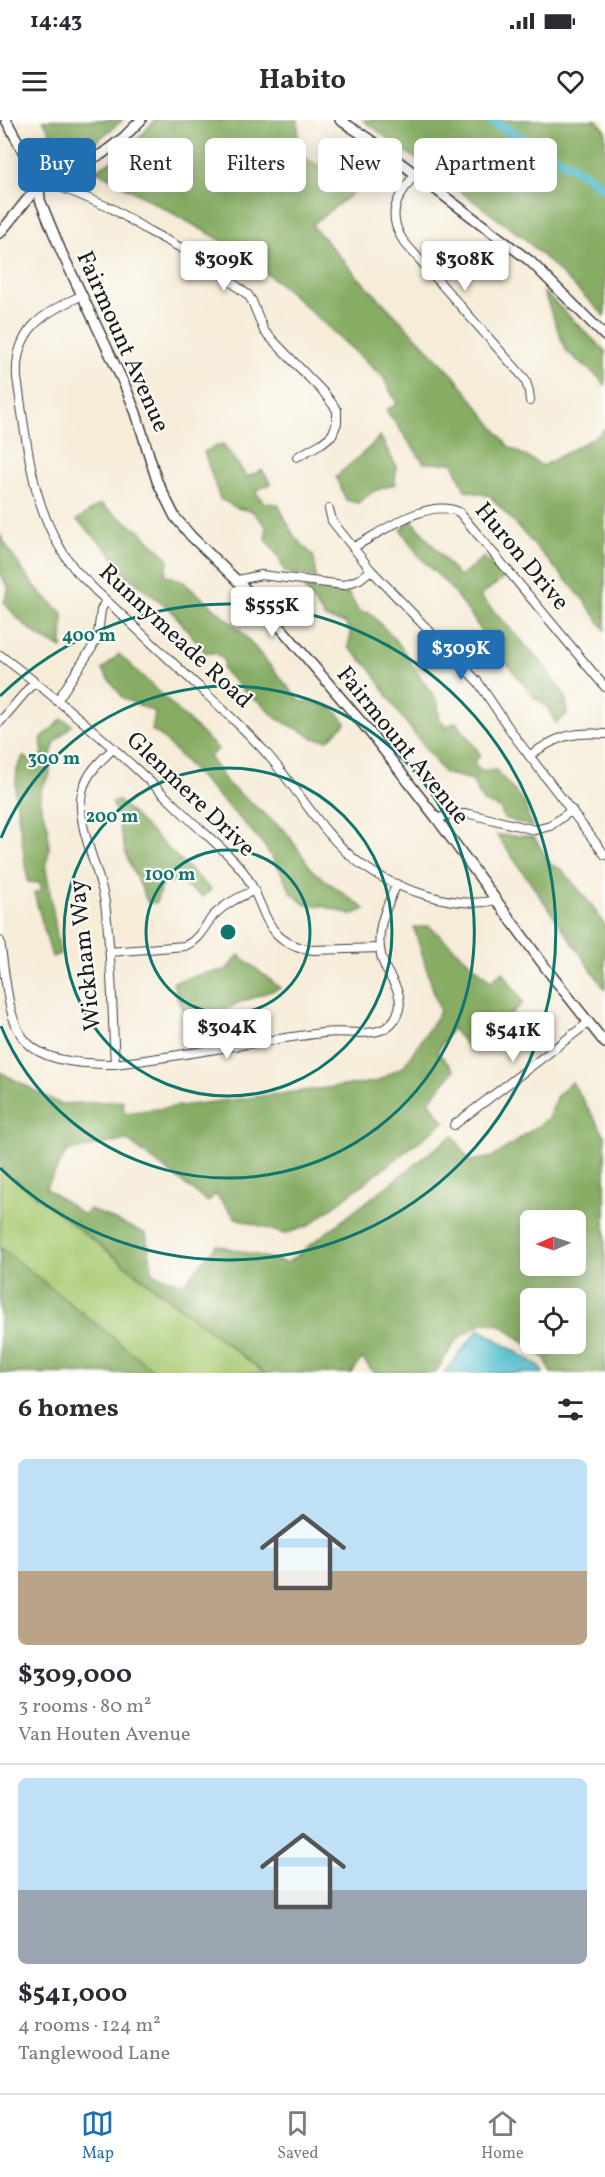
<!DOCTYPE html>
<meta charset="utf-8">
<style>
body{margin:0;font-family:Vollkorn,serif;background:#f7f7f7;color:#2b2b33;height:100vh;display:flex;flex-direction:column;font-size:22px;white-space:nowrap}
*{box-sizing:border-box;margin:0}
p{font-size:20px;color:#7c7c81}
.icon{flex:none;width:33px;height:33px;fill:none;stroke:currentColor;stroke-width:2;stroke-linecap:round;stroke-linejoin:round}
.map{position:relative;height:1253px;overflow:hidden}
.sheet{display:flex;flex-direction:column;background:#fff;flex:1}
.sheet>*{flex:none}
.top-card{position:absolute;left:18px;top:18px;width:570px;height:54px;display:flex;gap:12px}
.needle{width:39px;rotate:268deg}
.controls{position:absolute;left:520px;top:1090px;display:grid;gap:12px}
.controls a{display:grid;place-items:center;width:66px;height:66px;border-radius:9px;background:#fff;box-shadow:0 3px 15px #0003;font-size:30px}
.price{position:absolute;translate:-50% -51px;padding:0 14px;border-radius:6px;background:#fff;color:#222;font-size:20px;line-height:39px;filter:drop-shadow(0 2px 3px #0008)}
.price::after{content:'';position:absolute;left:50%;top:36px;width:18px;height:14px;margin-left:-9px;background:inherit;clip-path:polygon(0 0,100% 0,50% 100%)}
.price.active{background:#1f6fb2;color:#fff}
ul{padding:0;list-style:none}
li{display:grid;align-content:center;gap:12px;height:318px;padding:0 18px}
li+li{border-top:2px solid #e1e1e2}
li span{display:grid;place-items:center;height:186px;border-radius:9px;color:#555}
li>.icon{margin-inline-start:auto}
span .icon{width:108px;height:108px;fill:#fffc;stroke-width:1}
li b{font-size:26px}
h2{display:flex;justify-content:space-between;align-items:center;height:72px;padding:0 18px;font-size:26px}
.chip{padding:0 21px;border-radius:9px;background:#fff;box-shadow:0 3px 15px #0003;font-size:21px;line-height:54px}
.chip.active{background:#1f6fb2;color:#fff}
.status{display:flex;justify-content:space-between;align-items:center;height:42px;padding:0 30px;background:#fff;direction:ltr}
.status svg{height:16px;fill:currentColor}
header{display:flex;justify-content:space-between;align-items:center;height:78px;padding:0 18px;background:#fff;font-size:27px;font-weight:700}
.tab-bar{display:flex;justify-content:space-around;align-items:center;height:84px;border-top:2px solid #e1e1e2;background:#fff;font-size:16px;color:#7c7c81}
.tab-bar a{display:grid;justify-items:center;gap:3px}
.tab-bar .active{color:#1f6fb2}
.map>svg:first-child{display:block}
.green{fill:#a8c971;stroke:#627246;stroke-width:1.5}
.forest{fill:#86ad63;stroke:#516440;stroke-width:1.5;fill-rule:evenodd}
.water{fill:#55c0d0;stroke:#386e76;stroke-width:1.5}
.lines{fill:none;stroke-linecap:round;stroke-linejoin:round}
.river{stroke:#55c0d0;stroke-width:10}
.minor-casing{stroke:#3d3b38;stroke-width:10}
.major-casing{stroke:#3d3b38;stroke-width:12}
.minor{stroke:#fff;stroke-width:8}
.major{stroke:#fff;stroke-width:9}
.ring{fill:none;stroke:#0f766e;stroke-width:3}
.labels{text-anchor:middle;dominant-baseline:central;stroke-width:4.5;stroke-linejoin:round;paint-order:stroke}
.street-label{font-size:24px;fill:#1c1c1c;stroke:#fdfcf7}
.centre{fill:#0f766e;stroke:#fdfcf7;stroke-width:3}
.ring-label{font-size:18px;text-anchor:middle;font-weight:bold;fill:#0f766e;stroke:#fdfcf7;stroke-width:4.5;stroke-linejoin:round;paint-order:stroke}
</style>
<div class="status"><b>14:43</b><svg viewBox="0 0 49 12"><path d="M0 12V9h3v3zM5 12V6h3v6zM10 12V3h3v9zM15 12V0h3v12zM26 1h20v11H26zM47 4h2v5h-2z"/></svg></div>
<header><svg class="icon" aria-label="menu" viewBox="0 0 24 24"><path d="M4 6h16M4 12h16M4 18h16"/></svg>Habito<svg class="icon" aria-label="heart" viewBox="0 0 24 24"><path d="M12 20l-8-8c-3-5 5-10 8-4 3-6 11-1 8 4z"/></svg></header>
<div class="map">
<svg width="605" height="1253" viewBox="0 0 605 1253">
<rect width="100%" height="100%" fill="#fdfcf7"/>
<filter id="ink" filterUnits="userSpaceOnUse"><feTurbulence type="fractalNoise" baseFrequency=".0167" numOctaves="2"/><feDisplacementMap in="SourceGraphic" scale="12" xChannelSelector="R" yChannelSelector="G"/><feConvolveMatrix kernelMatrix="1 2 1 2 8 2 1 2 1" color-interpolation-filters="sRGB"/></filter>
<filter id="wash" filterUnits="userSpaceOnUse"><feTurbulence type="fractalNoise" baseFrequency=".008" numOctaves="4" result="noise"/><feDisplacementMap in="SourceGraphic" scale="24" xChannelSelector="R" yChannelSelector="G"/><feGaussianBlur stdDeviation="1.35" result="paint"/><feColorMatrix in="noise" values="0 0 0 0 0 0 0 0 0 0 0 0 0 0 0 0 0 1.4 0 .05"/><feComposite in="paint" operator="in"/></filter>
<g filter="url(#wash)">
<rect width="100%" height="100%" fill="#f6ecd8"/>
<path class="green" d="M0,1048L264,1253H0Z"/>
<path class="forest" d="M43,0H123L94,23L64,37Z
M155,0H298V34L336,55L366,23L390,44L312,105L356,155L454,256L509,327L543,346L600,314L605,308V510L584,480L490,376L465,370L453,343H424L386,290L397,284L383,257L286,169L251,141L219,119L95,50C120,38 138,21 155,0Z
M363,0H597L605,10V196L525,119Z
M543,171L605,231V265L597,256L566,231Z
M380,316L396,346L395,364L374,371L358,383L346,380L336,357C350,343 367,332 380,316Z
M223,324L247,357L262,350L271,364L255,371L264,383L278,384L294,416L314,437L316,458L285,452L278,436L266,420V406L252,391L237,388L220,379L204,332Z
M100,384L140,411L169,439L165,455L181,460L240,510L300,581C325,583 332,584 346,603L328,620L312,618L302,611L277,599L261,583L250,577L223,550L224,540L216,533H206L171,490L123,453L111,433L77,400Z
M412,400L459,457L484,437L504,458L480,476L541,542L566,577L567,594L556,603L547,587L533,576L484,515L471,495L448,465L420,437L401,410Z
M0,415C18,446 34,470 63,493L62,528C35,516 22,505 4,482L9,469L0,453Z
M304,468L349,474L359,492L370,493L399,524L420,557L437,580L440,600L446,607L456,602L481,635L474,642L479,650H496L524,682L532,707L504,698L500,688L483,682L472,660L444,653L398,592L370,548L348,527L351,514L345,503L325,498Z
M119,534L218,629L209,637L228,664L286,712L313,751L365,789L351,795L323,786L305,785L291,772L279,748L261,721L160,615L152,611L155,592L123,578L102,550Z
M62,599L72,605L55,622L50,637V654L41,669V688L48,705L49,729L46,748L60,834L52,837L34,773L42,770L40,763L28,762L15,673L17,650L23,636L34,643L43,634L41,619Z
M118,680L211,770L203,777L179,762L162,765L156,783L147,782C142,765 131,750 126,734C121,716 119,699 112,682Z
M497,715L534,717L551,745L561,749L591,784L605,806V869Z
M429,806L491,861L503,852L523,883L471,931L452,908L437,932L454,950L429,981L444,1002L308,1106L284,1114L236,1098L215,1074L208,1082L127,1020L67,1031L46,1068L84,1095L90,1089L146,1114L153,1154L184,1164L217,1125L287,1143L453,1015L470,1041L493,1037L549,998L556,977L572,962L605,1016V1253H551L545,1238L501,1205L484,1202L458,1218L435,1253H374L362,1238L352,1253H265L0,1048V952L60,984L123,981L124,993L376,962L404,946L440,892L414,808ZM531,1101H576V1146H531ZM531,1179H576V1224H531Z
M239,835L280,868L238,883L221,892L199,887L188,897L178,880L173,862L206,853L226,850Z
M0,1127L157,1253H0Z"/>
<path class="water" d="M479,1209L541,1247L543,1253H444Z"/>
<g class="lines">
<path class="river" d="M490,0L583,53L605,69"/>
</g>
</g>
<g filter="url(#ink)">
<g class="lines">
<defs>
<path id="minor" d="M415,54C397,78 385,94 404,122L525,259L529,271L530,281
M39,65L54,64L113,89L147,110L202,139L248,175L252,181L264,211L325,274L337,290V303L332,315L322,323L297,337
M81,176C42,193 14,211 17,258C27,323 31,393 73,447C79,455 88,462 95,470C130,502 164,535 199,567C222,589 246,610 267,634C299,670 323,717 362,745C395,769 456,790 496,780
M329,389L332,401L371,450L478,562L515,617L605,735
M354,427C382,412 428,377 459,392L605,567
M238,460L261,455L344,465L360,459L371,450
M0,535C64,583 125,637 183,693C202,712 225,729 242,750C268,783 259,823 313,830L380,828
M57,581L92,528L98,514L101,490L106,480
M0,602L34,562
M114,628C101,640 86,654 82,672C75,706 100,749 105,783C112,836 112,891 115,944
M529,636C557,616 571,612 605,614
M437,699L450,694H470L535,710L550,706L572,690
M0,821C13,912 8,944 115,944C185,936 254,921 323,913C341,910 361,916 378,911C389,908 396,900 399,889C403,873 391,860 385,847C372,817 384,791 397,764
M109,832L185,826C200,819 204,806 214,795C226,783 240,777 255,770
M454,1005L588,903"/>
<path id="major" d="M6,0L35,53L39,65L40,80L61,131L125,266L136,293L157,361L175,397L191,416L259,482L368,610L437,699L548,851L605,923
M340,0L369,19L530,141L605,216
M0,113L39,65L51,56L102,34L124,17L141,0"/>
</defs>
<use href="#minor" class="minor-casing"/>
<use href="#major" class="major-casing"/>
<use href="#minor" class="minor"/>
<use href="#major" class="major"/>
</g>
</g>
<g class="ring">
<circle cx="228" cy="812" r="82"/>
<circle cx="228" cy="812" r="164"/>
<path d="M1 718A246 246 0 1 1 1 906"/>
<path d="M0 576A328 328 0 1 1 0 1048"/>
</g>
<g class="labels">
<g class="street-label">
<text transform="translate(122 222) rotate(66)">Fairmount Avenue</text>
<text transform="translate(521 437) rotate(50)">Huron Drive</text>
<text transform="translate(175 517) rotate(43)">Runnymeade Road</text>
<text transform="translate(402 626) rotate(51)">Fairmount Avenue</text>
<text transform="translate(190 675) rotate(44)">Glenmere Drive</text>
<text transform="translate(86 835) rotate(-96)">Wickham Way</text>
</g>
</g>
<circle cx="228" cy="812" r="9" class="centre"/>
<g class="ring-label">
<text x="89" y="521">400 m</text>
<text x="54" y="644">300 m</text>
<text x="112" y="702">200 m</text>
<text x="170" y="760">100 m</text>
</g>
</svg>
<div class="controls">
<a><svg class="needle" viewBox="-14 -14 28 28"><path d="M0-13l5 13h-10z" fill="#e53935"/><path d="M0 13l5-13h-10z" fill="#7c7c81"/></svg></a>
<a><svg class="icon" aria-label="locate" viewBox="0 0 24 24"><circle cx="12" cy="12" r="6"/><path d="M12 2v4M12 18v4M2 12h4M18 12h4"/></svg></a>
</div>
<b class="price" style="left:224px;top:172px">$309K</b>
<b class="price" style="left:465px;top:172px">$308K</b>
<b class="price" style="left:272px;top:518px">$555K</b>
<b class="price active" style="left:461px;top:561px">$309K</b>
<b class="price" style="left:227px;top:940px">$304K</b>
<b class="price" style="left:513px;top:943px">$541K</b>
<div class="top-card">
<a class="chip active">Buy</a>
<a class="chip">Rent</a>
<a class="chip">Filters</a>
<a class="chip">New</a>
<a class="chip">Apartment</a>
</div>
</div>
<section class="sheet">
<h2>6 homes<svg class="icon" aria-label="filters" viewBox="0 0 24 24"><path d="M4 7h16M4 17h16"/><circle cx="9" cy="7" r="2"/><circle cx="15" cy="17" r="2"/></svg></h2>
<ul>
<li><span style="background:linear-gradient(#bfe0f5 60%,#b9a48a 0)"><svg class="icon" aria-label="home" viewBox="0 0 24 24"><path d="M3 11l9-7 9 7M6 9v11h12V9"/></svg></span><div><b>$309,000</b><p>3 rooms · 80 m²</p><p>Van Houten Avenue</p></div></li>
<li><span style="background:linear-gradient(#bfe0f5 60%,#9aa5b1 0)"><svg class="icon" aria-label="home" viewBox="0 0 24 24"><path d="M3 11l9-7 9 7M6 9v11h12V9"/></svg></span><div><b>$541,000</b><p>4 rooms · 124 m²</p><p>Tanglewood Lane</p></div></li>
</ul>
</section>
<nav class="tab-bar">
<a class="active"><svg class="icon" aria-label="map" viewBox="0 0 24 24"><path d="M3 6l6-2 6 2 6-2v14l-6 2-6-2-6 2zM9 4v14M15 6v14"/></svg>Map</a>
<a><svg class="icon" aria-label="saved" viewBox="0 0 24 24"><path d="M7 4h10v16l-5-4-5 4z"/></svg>Saved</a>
<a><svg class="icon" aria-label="home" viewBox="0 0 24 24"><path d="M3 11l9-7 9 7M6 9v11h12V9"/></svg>Home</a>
</nav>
